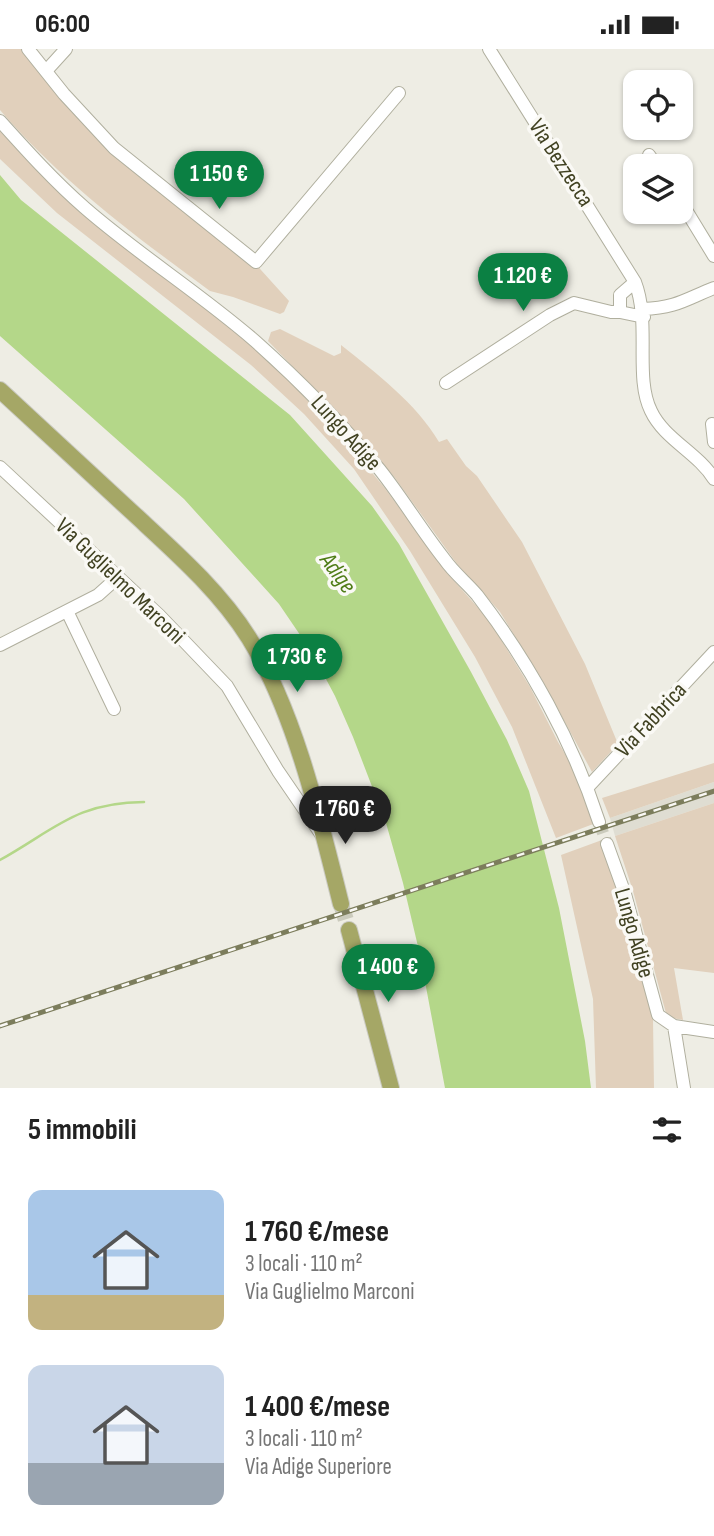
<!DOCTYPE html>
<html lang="it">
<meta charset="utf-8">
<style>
body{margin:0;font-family:"Sofia Sans Condensed",sans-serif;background:#f6f6f6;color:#222;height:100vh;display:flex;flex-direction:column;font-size:26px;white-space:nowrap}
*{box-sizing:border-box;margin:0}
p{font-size:23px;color:#767676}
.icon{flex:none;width:38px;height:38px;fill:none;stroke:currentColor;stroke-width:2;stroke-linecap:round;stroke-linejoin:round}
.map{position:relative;height:1039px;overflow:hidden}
.panel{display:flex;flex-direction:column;background:#fff;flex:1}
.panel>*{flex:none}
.buttons{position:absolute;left:623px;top:21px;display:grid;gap:14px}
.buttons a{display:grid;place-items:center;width:70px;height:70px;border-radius:14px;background:#fff;box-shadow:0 2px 5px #0004;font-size:35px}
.price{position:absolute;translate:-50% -60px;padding:0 16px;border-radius:24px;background:#0b8043;color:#fff;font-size:23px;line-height:46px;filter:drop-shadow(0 2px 4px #0008)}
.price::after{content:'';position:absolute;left:50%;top:42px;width:21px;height:16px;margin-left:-10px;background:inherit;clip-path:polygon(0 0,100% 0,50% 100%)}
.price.active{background:#222;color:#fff}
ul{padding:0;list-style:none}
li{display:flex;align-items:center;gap:21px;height:175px;padding:0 28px}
li span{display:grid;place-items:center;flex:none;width:196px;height:140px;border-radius:14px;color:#555}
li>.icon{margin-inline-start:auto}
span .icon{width:84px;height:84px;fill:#fffc;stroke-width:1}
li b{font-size:30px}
h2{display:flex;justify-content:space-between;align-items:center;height:84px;padding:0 28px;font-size:30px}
.status{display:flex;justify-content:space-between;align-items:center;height:49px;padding:0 35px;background:#fff;direction:ltr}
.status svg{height:19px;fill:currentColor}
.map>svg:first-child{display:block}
.built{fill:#dfddd2}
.green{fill:#e1d0bc}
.water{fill:#b4d789}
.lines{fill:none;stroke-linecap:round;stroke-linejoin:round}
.stream{stroke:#b4d789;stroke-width:2.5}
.minor-tunnel{stroke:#cbcbbd;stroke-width:12;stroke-dasharray:12 6;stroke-linecap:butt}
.major-tunnel{stroke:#cbcbbd;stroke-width:16;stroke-dasharray:16 8;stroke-linecap:butt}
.minor-casing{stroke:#b0af9e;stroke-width:14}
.major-casing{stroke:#cacac1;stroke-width:18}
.minor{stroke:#fff;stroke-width:12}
.major{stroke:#a5a766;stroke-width:16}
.rail-casing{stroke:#7c7d5c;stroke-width:5}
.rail{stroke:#faf9f5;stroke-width:2.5;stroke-dasharray:8;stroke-linecap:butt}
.labels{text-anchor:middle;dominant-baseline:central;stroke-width:7;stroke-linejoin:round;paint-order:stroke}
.street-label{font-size:23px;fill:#414222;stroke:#faf9f5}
.water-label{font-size:24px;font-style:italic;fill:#4f7d17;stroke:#faf9f5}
</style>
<div class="status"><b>06:00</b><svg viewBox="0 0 49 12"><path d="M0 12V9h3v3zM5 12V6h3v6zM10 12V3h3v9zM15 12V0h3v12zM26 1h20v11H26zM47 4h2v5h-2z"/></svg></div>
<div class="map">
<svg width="714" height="1039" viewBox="0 0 714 1039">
<rect width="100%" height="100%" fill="#eeede4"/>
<path class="built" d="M714,733V754L615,787L610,769Z"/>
<path class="green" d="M0,0H24L66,52L251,210L289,252L284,263L280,265L233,248L210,242C135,187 61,132 0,61Z
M0,82L48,131L203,254L278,320L343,389L384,438L447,524L489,571L530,638L558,693L584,737L596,774L556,789L512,678L475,608L410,502L354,420L304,365L251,316L57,164L0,110Z
M280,280L334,307L341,304V296C376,324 416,354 439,393L447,390L466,417L477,427L522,493L585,615L618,695L592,723L542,631L500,563L457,515L395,429L353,380L268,292L271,283Z
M714,714V733L610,769L602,749Z
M714,754V924L674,919L683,971L667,968L633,842L615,787Z
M602,791L620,846L653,970L654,1039H596L593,950L561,806Z"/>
<path class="water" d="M0,126L21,151L290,366L372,457L399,495L471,623L507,691L529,742L559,859L585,992L591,1039H445L420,906L403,834L386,774L353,688L335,647L311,602L279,555L184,450L0,287Z"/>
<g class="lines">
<path class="stream" d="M0,811C54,781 77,753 144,753"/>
<path class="minor-tunnel" d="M599,773L607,795"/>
<path class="major-tunnel" d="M341,855L349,881"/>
<defs>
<path id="minor" d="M28,0L64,45L114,99L256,213L399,44
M489,0L635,233C651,274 634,328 651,362C664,390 698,404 714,430
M46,22L66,0
M0,72C27,102 54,132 85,159C139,206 201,245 255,292C300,332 342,375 380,421C403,450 422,482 445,511C454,524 467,534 477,546C529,613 573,693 599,773
M649,106L657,117
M681,153L714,207
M635,233L620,246V263L644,268
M643,260C676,259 686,250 714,239
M446,334L550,266L574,254L611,263H620
M712,375L714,393
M0,418L159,566L227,637L278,722L321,785
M67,562L114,660
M0,596L98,546L117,529
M588,738L714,603
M607,795L625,845L658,966L674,977L714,983
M674,977L684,1039"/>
<path id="major" d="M0,341C44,382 89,423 133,464C174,502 219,541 249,589C295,663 320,771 341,855
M349,881L391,1039"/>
</defs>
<use href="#minor" class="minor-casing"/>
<use href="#major" class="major-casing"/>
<use href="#minor" class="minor"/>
<use href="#major" class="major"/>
<defs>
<path id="rail" d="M0,977L714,742"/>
</defs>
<use href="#rail" class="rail-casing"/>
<use href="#rail" class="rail"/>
</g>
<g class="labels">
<g class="street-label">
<text transform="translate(561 114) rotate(57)">Via Bezzecca</text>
<text transform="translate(346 384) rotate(48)">Lungo Adige</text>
<text transform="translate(120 532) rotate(44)">Via Guglielmo Marconi</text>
<text transform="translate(651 671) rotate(-47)">Via Fabbrica</text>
<text transform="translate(634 884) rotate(74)">Lungo Adige</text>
</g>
<g class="water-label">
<text transform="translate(338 524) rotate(54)">Adige</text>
</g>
</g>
</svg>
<div class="buttons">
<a><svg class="icon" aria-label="locate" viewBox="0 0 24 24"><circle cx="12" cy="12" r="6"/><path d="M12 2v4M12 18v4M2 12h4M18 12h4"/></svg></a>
<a><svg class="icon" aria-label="layers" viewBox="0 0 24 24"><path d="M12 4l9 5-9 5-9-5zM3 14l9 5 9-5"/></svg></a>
</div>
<b class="price" style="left:219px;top:162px">1 150 €</b>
<b class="price" style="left:523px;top:264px">1 120 €</b>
<b class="price" style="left:297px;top:645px">1 730 €</b>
<b class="price active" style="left:345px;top:797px">1 760 €</b>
<b class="price" style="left:388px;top:955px">1 400 €</b>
</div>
<section class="panel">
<h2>5 immobili<svg class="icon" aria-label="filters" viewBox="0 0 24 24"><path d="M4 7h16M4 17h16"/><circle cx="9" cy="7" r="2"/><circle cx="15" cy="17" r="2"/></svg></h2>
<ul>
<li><span style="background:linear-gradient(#a9c7e8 75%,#c2b280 0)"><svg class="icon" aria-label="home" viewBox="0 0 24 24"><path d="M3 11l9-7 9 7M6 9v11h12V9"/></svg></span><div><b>1 760 €/mese</b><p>3 locali · 110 m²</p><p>Via Guglielmo Marconi</p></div></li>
<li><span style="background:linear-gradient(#c9d6e8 70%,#9aa5b1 0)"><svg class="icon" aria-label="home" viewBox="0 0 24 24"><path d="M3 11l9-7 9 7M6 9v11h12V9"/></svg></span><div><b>1 400 €/mese</b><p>3 locali · 110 m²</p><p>Via Adige Superiore</p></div></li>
</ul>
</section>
